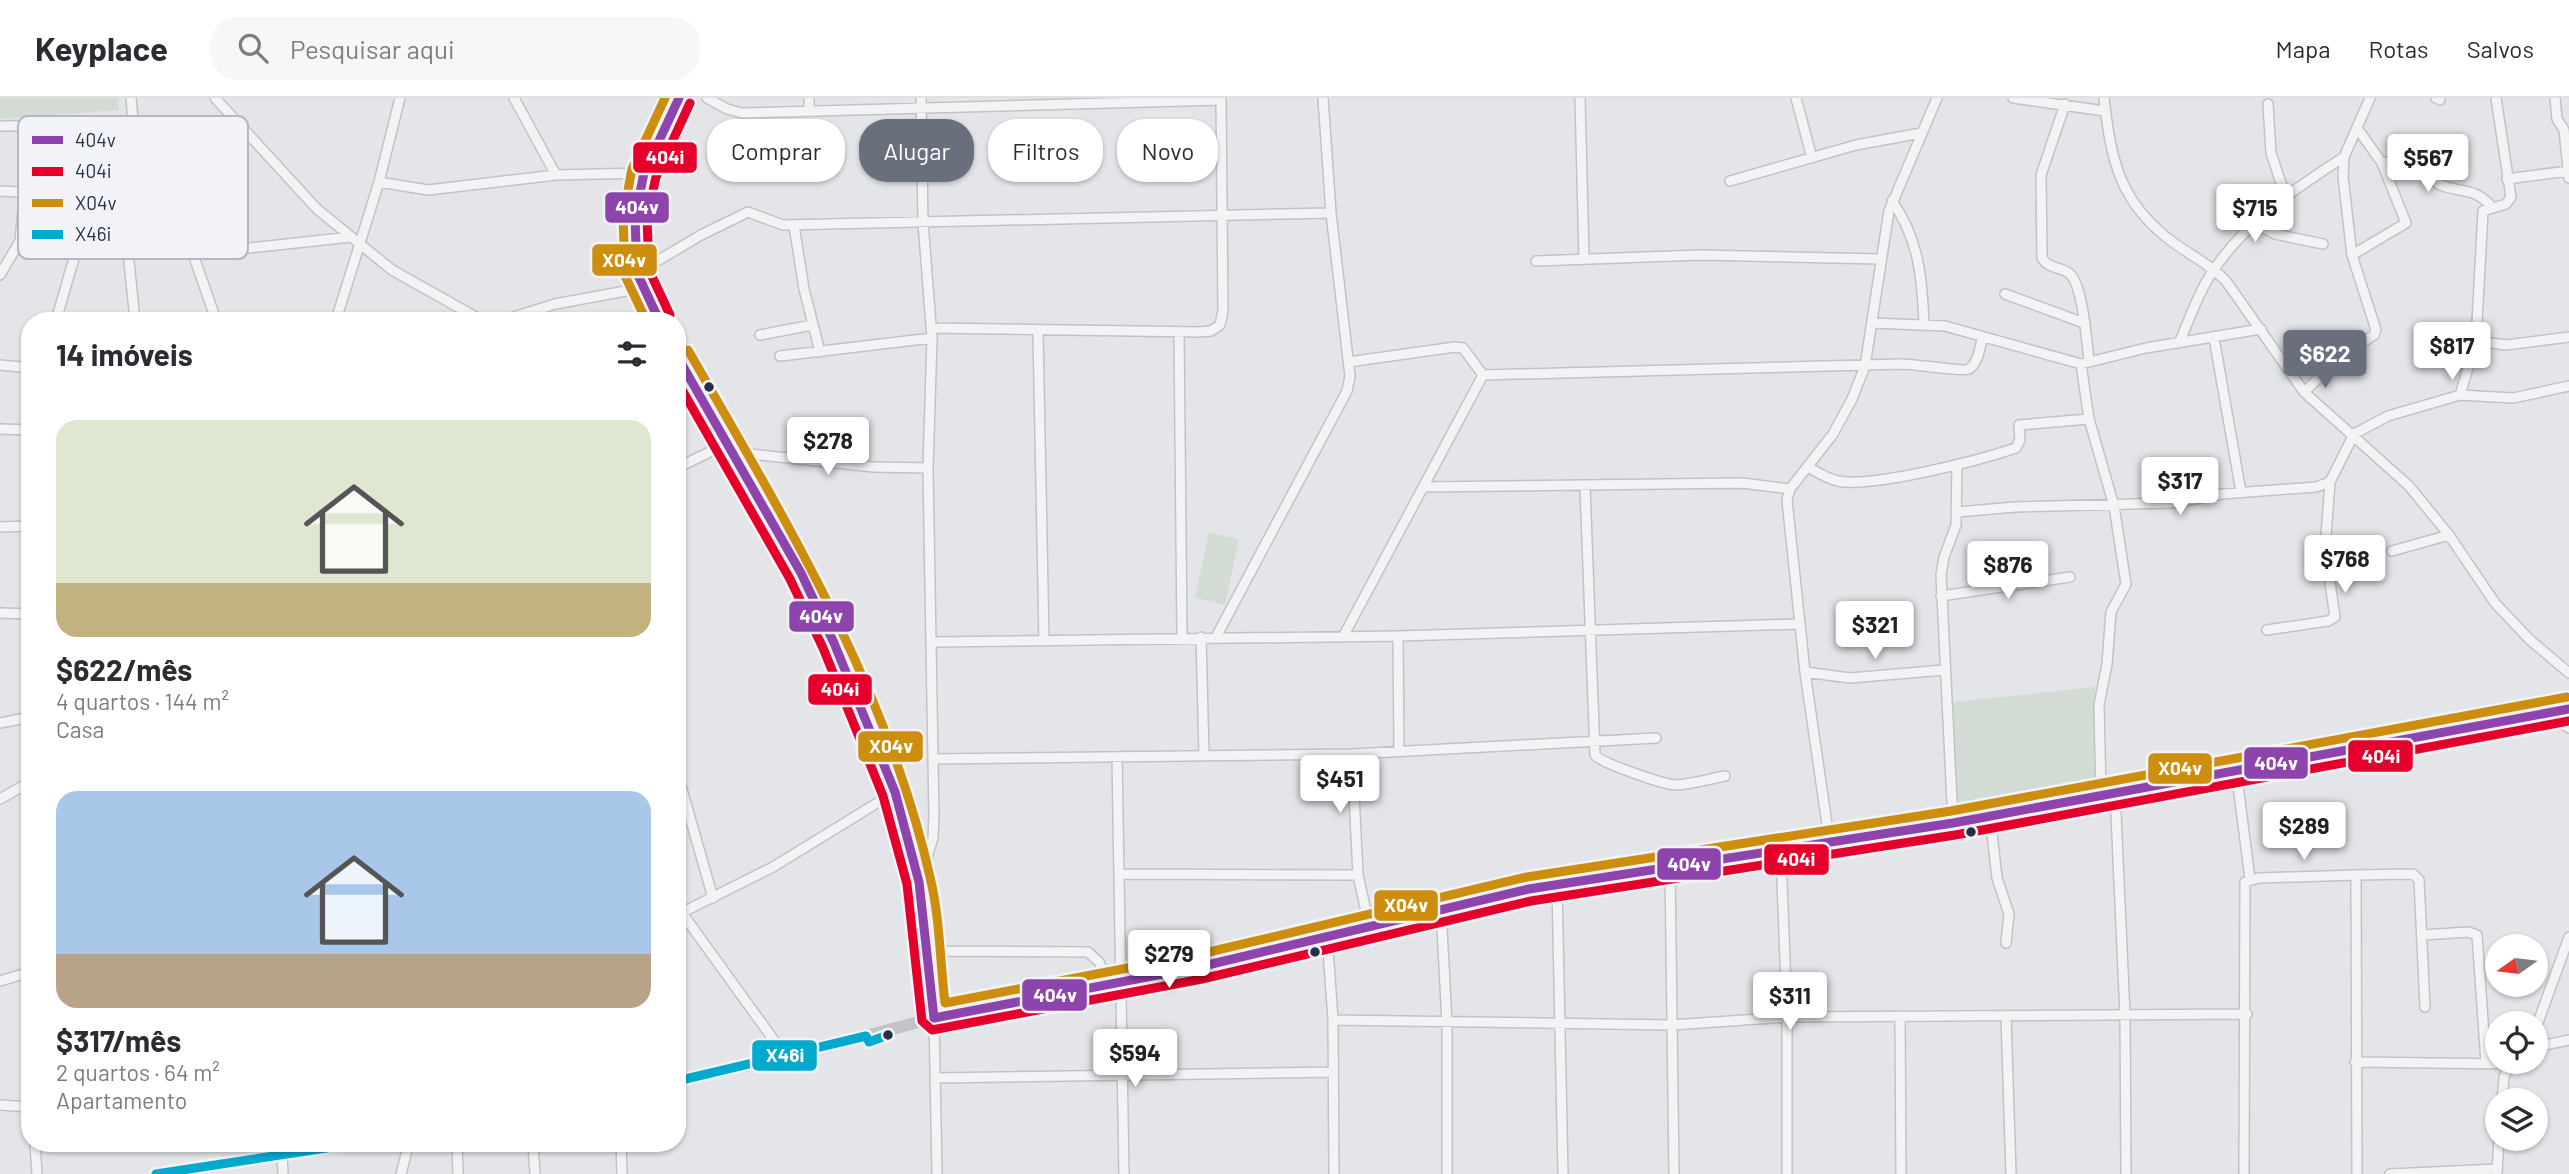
<!DOCTYPE html>
<html lang="pt">
<meta charset="utf-8">
<style>
body{margin:0;font-family:Barlow,sans-serif;background:#f7f7f7;color:#2b2b33;height:100vh;display:flex;flex-direction:column;font-size:26px;white-space:nowrap}
*{box-sizing:border-box;margin:0}
p{font-size:23px;color:#7c7c81}
.icon{flex:none;width:38px;height:38px;fill:none;stroke:currentColor;stroke-width:2;stroke-linecap:round;stroke-linejoin:round}
.map{position:relative;flex:1;overflow:hidden}
.side{position:absolute;left:21px;top:214px;width:665px;height:840px;display:flex;flex-direction:column;background:#fff;border-radius:28px;box-shadow:0 2px 5px #0004}
.side>*{flex:none}
.hud{position:absolute;left:707px;top:21px;width:665px;height:63px;display:flex;gap:14px}
.needle{width:46px;rotate:256deg}
.fabs{position:absolute;left:2485px;top:836px;display:grid;gap:14px}
.fabs a{display:grid;place-items:center;width:63px;height:63px;border-radius:50%;background:#fff;box-shadow:0 2px 5px #0004;font-size:35px}
.price{position:absolute;translate:-50% -60px;padding:0 16px;border-radius:7px;background:#fff;color:#222;font-size:23px;line-height:46px;filter:drop-shadow(0 2px 4px #0008)}
.price::after{content:'';position:absolute;left:50%;top:42px;width:21px;height:16px;margin-left:-10px;background:inherit;clip-path:polygon(0 0,100% 0,50% 100%)}
.price.selected{background:#6a6f7d;color:#fff}
ul{padding:0;list-style:none}
li{display:grid;align-content:center;gap:14px;height:371px;padding:0 35px}
li span{display:grid;place-items:center;height:217px;border-radius:21px;color:#555}
li>.icon{margin-inline-start:auto}
span .icon{width:126px;height:126px;fill:#fffc;stroke-width:1}
li b{font-size:30px}
h2{display:flex;justify-content:space-between;align-items:center;height:84px;padding:0 35px;font-size:30px}
.pill{padding:0 24px;border-radius:28px;background:#fff;box-shadow:0 2px 5px #0004;font-size:24px;line-height:63px}
.pill.selected{background:#6a6f7d;color:#fff}
header{display:flex;align-items:center;gap:42px;box-sizing:border-box;height:98px;padding:0 35px;background:#fff;border-bottom:2px solid #e1e1e2}
header strong{font-size:33px}
nav{display:flex;gap:38px;margin-inline-start:auto;font-size:24px}
.search{width:490px;height:63px;background:#f7f7f7;display:flex;align-items:center;gap:18px;box-sizing:border-box;padding:0 24px;border-radius:28px;color:#7c7c81;font-size:26px}
.map>svg:first-child{display:block}
.green{fill:#d2dcd4}
.lines{fill:none;stroke-linecap:round;stroke-linejoin:round}
.minor-casing{stroke:#c1c3c7;stroke-width:12}
.minor{stroke:#f3f3f5;stroke-width:9}
.secondary{stroke:#c3c4ca;stroke-width:12}
.bus-1-casing{stroke:#f1f3f8;stroke-width:14}
.bus-2-casing{stroke:#f1f3f8;stroke-width:14}
.bus-3-casing{stroke:#f1f3f8;stroke-width:14}
.bus-4-casing{stroke:#f1f3f8;stroke-width:14}
.bus-1{stroke:#8e44ad;stroke-width:9}
.bus-2{stroke:#e4002b;stroke-width:9}
.bus-3{stroke:#ce8e0d;stroke-width:9}
.bus-4{stroke:#00a9ce;stroke-width:9}
.bus-dot{fill:#292f43;stroke:#f1f3f8;stroke-width:2.5}
.key{fill:#f1f3f8;stroke:#b5b8c2;stroke-width:2}
.key-label{font-size:19px;fill:#292f43}
.line-badge{stroke:#f1f3f8;stroke-width:2.5}
.badge-label{font-size:19px;text-anchor:middle;font-weight:bold;fill:#fff}
</style>
<header>
<strong>Keyplace</strong>
<div class="search"><svg class="icon" aria-label="search" viewBox="0 0 24 24"><circle cx="10" cy="10" r="6"/><path d="M15 15l6 6"/></svg>Pesquisar aqui</div>
<nav><a>Mapa</a><a>Rotas</a><a>Salvos</a></nav>
</header>
<div class="map">
<svg width="2569" height="1076" viewBox="0 0 2569 1076">
<rect width="100%" height="100%" fill="#e3e5e9"/>
<path class="green" d="M0,0H118L119,12L0,21Z
M1209,435L1239,441L1225,507L1195,500Z
M2095,589L2098,684L1957,709L1953,604Z"/>
<g class="lines">
<defs>
<path id="minor" d="M131,0L135,44L142,62L161,88L193,156L216,222
M215,0L317,111L392,172L481,222
M514,0L556,77
M707,0L727,11L742,15L1221,2
M809,0V12
M1580,0L1584,159
M1796,0L1812,60
M2013,0L2105,13
M2104,0C2111,63 2120,106 2174,145C2192,158 2211,167 2226,183L2304,294L2409,388L2449,437L2495,505L2529,541L2569,575
M2436,0L2440,2
M2555,0L2557,21L2564,32L2569,80
M2065,6L2041,77L2042,160C2049,172 2061,168 2070,176C2083,188 2087,245 2089,263
M2268,6L2271,55L2285,97
M0,28L133,27
M2382,65L2422,58L2432,62L2438,86C2461,96 2474,88 2492,109
M125,71L129,164L135,222
M2507,81L2568,73
M1730,83L1856,47L1921,35
M379,84L428,92L556,77L644,75
M0,93L37,95L67,106L92,110
M1892,103C1919,141 1922,180 1924,225
M2254,125L2275,136L2323,146
M794,127L804,191L820,254
M193,156L351,139
M2352,157L2406,125L2382,65L2357,30
M1536,163L1700,157L1880,161
M637,175L701,137L748,114L783,127L1331,115
M0,177L20,143L31,28
M2005,196L2084,225
M56,222C74,165 85,93 142,62
M336,222L379,84L400,0
M504,222L555,206L642,190
M659,222L637,175L635,119L644,75L679,0
M1873,225L1945,228L2081,266L2146,250L2261,231
M931,230L1199,234L1211,233L1220,227L1223,213L1221,0
M1038,234L1044,543
M1179,234L1182,539
M760,237L812,227
M2214,240L2241,394
M2476,243L2506,247L2569,239
M2179,245C2189,223 2197,197 2211,176C2244,125 2294,91 2344,59
M677,258L801,475L834,545L895,694L919,784L928,853L934,920L937,1076
M780,258L932,240
M1348,264L1455,249L1463,250L1483,277L1902,266C1914,266 1965,274 1969,271C1978,265 1980,250 1982,241
M2081,266L2089,321L2114,408L2126,486L2111,514L2107,566L2099,607L2101,696
M0,267L30,270
M2304,294L2342,258L2374,237L2376,232L2352,157L2343,79L2344,59L2370,0
M2460,297L2476,243L2483,113L2506,106L2511,99L2496,0
M677,299L695,293
M0,331L30,332
M730,354L874,369L928,370
M1808,369C1817,374 1827,381 1838,383C1873,390 1980,362 2016,350L2020,342L2019,327L2089,321
M677,370L726,346
M1585,388L1595,657C1601,665 1665,687 1676,687C1692,686 1709,681 1725,678
M1425,389L1742,385L1790,391
M1957,414L2015,409L2171,405L2222,396L2316,389L2330,384L2354,336L2388,318L2460,297L2513,300L2569,288
M0,429L30,428
M2392,453L2449,437
M1941,498L2070,479
M0,515L30,516
M2267,532L2328,523L2335,519L2325,451L2330,384
M1344,537L1483,277
M1398,538L1399,653
M1201,539L1204,657
M1216,539L1347,293L1350,278L1331,115L1323,0
M931,544L1398,538L1799,526
M1805,574L1850,580L1944,572
M2546,616L2569,630
M0,625L30,619
M1352,656L1358,777L1369,827
M1117,659L1124,1076
M933,661L1352,656L1656,640
M2236,672L2250,781
M677,674L713,800
M2115,694L2125,917L2126,1076
M0,701L30,684
M1990,718L1997,780L2009,816L2006,845
M1953,725L1941,477L1944,459L1956,427L1957,367
M1830,747L1805,574L1787,402L1790,391L1833,336L1852,301L1865,268L1889,113L1937,0
M1781,754L1787,919V1076
M1670,769L1674,1076
M1119,776L1358,777
M2356,777L2413,776L2419,782L2425,909
M920,782L933,740L934,719L928,370L932,240L923,124L921,0
M1557,787L1563,1076
M1441,811L1447,925V1076
M682,815L786,959
M677,817L773,769L895,694
M1327,837L1333,922L1334,1076
M2423,837L2468,834L2477,837L2486,965
M928,853L1088,854L1099,864L1109,887
M0,883L30,874
M1900,918L1901,1076
M2006,918L2011,1076
M1333,922L1672,927L1787,919L2247,916
M2536,930L2569,839
M2536,949L2569,942
M2355,964L2510,966
M936,980L1333,974
M2502,1003L2504,979L2511,964
M0,1007L30,1009
M35,1045L37,1076
M457,1045L458,1076
M533,1045L535,1076
M621,1045L622,1076
M282,1057L283,1076
M2497,1074L2499,1041
M401,1076L409,1045
M2244,1076L2245,784L2259,780L2356,777L2357,1076
M2390,1076L2497,1071"/>
</defs>
<use href="#minor" class="minor-casing"/>
<use href="#minor" class="minor"/>
<path class="secondary" d="M677,983L786,959L934,920L1199,869L1529,791L1953,725L2569,611
M156,1076L359,1045"/>
<defs>
<path id="bus-1" d="M659,222L637,175L635,119L644,75L679,0
M677,258L801,475L834,545L895,694L919,784L934,920L1199,869L1529,791L1953,725L2569,611"/>
<path id="bus-2" d="M670,217L649,172L647,120L656,79L690,5
M677,283L790,481L823,550L883,698L907,786L922,923L932,932L1202,881L1531,803L1955,737L2569,623"/>
<path id="bus-3" d="M646,222L625,178L623,118L632,71L665,0
M688,252C784,420 887,588 930,779C940,820 940,864 945,905L1196,857L1527,779L1951,713L2567,599"/>
<path id="bus-4" d="M677,983L866,938L869,944L888,937
M156,1076L359,1045"/>
</defs>
<use href="#bus-1" class="bus-1-casing"/>
<use href="#bus-2" class="bus-2-casing"/>
<use href="#bus-3" class="bus-3-casing"/>
<use href="#bus-4" class="bus-4-casing"/>
<use href="#bus-1" class="bus-1"/>
<use href="#bus-2" class="bus-2"/>
<use href="#bus-3" class="bus-3"/>
<use href="#bus-4" class="bus-4"/>
</g>
<g class="bus-dot">
<circle cx="709" cy="289" r="6"/>
<circle cx="1971" cy="734" r="6"/>
<circle cx="1315" cy="854" r="6"/>
<circle cx="888" cy="937" r="6"/>
</g>
<rect x="18" y="18" width="230" height="143" rx="10" class="key"/>
<rect x="32" y="38" width="31" height="8" fill="#8e44ad"/>
<rect x="32" y="69" width="31" height="9" fill="#e4002b"/>
<rect x="32" y="101" width="31" height="8" fill="#ce8e0d"/>
<rect x="32" y="132" width="31" height="9" fill="#00a9ce"/>
<g class="key-label">
<text x="75" y="49">404v</text>
<text x="75" y="80">404i</text>
<text x="75" y="112">X04v</text>
<text x="75" y="143">X46i</text>
</g>
<g class="line-badge">
<rect x="632" y="43" width="66" height="33" rx="7" fill="#e4002b"/>
<rect x="604" y="93" width="66" height="33" rx="7" fill="#8e44ad"/>
<rect x="591" y="145" width="67" height="34" rx="7" fill="#ce8e0d"/>
<rect x="788" y="502" width="67" height="33" rx="7" fill="#8e44ad"/>
<rect x="807" y="575" width="66" height="33" rx="7" fill="#e4002b"/>
<rect x="857" y="632" width="67" height="33" rx="7" fill="#ce8e0d"/>
<rect x="2347" y="641" width="67" height="34" rx="7" fill="#e4002b"/>
<rect x="2243" y="648" width="66" height="34" rx="7" fill="#8e44ad"/>
<rect x="2147" y="654" width="66" height="33" rx="7" fill="#ce8e0d"/>
<rect x="1763" y="745" width="67" height="33" rx="7" fill="#e4002b"/>
<rect x="1656" y="749" width="66" height="34" rx="7" fill="#8e44ad"/>
<rect x="1373" y="791" width="66" height="33" rx="7" fill="#ce8e0d"/>
<rect x="1021" y="880" width="67" height="34" rx="7" fill="#8e44ad"/>
<rect x="751" y="941" width="67" height="33" rx="7" fill="#00a9ce"/>
</g>
<g class="badge-label">
<text x="665" y="66">404i</text>
<text x="637" y="116">404v</text>
<text x="624" y="169">X04v</text>
<text x="821" y="525">404v</text>
<text x="840" y="598">404i</text>
<text x="891" y="655">X04v</text>
<text x="2381" y="665">404i</text>
<text x="2276" y="672">404v</text>
<text x="2180" y="677">X04v</text>
<text x="1796" y="768">404i</text>
<text x="1689" y="773">404v</text>
<text x="1406" y="814">X04v</text>
<text x="1055" y="904">404v</text>
<text x="785" y="964">X46i</text>
</g>
</svg>
<div class="fabs">
<a><svg class="needle" viewBox="-14 -14 28 28"><path d="M0-13l5 13h-10z" fill="#e53935"/><path d="M0 13l5-13h-10z" fill="#7c7c81"/></svg></a>
<a><svg class="icon" aria-label="locate" viewBox="0 0 24 24"><circle cx="12" cy="12" r="6"/><path d="M12 2v4M12 18v4M2 12h4M18 12h4"/></svg></a>
<a><svg class="icon" aria-label="layers" viewBox="0 0 24 24"><path d="M12 4l9 5-9 5-9-5zM3 14l9 5 9-5"/></svg></a>
</div>
<b class="price" style="left:2428px;top:96px">$567</b>
<b class="price" style="left:2255px;top:146px">$715</b>
<b class="price" style="left:2452px;top:284px">$817</b>
<b class="price selected" style="left:2325px;top:292px">$622</b>
<b class="price" style="left:828px;top:379px">$278</b>
<b class="price" style="left:2180px;top:419px">$317</b>
<b class="price" style="left:2345px;top:497px">$768</b>
<b class="price" style="left:2008px;top:503px">$876</b>
<b class="price" style="left:1875px;top:563px">$321</b>
<b class="price" style="left:1340px;top:717px">$451</b>
<b class="price" style="left:2304px;top:764px">$289</b>
<b class="price" style="left:1169px;top:892px">$279</b>
<b class="price" style="left:1790px;top:934px">$311</b>
<b class="price" style="left:1135px;top:991px">$594</b>
<div class="hud">
<a class="pill">Comprar</a>
<a class="pill selected">Alugar</a>
<a class="pill">Filtros</a>
<a class="pill">Novo</a>
</div>
<section class="side">
<h2>14 imóveis<svg class="icon" aria-label="filters" viewBox="0 0 24 24"><path d="M4 7h16M4 17h16"/><circle cx="9" cy="7" r="2"/><circle cx="15" cy="17" r="2"/></svg></h2>
<ul>
<li><span style="background:linear-gradient(#dfe7d0 75%,#c2b280 0)"><svg class="icon" aria-label="home" viewBox="0 0 24 24"><path d="M3 11l9-7 9 7M6 9v11h12V9"/></svg></span><div><b>$622/mês</b><p>4 quartos · 144 m²</p><p>Casa</p></div></li>
<li><span style="background:linear-gradient(#a9c7e8 75%,#b9a48a 0)"><svg class="icon" aria-label="home" viewBox="0 0 24 24"><path d="M3 11l9-7 9 7M6 9v11h12V9"/></svg></span><div><b>$317/mês</b><p>2 quartos · 64 m²</p><p>Apartamento</p></div></li>
</ul>
</section>
</div>
